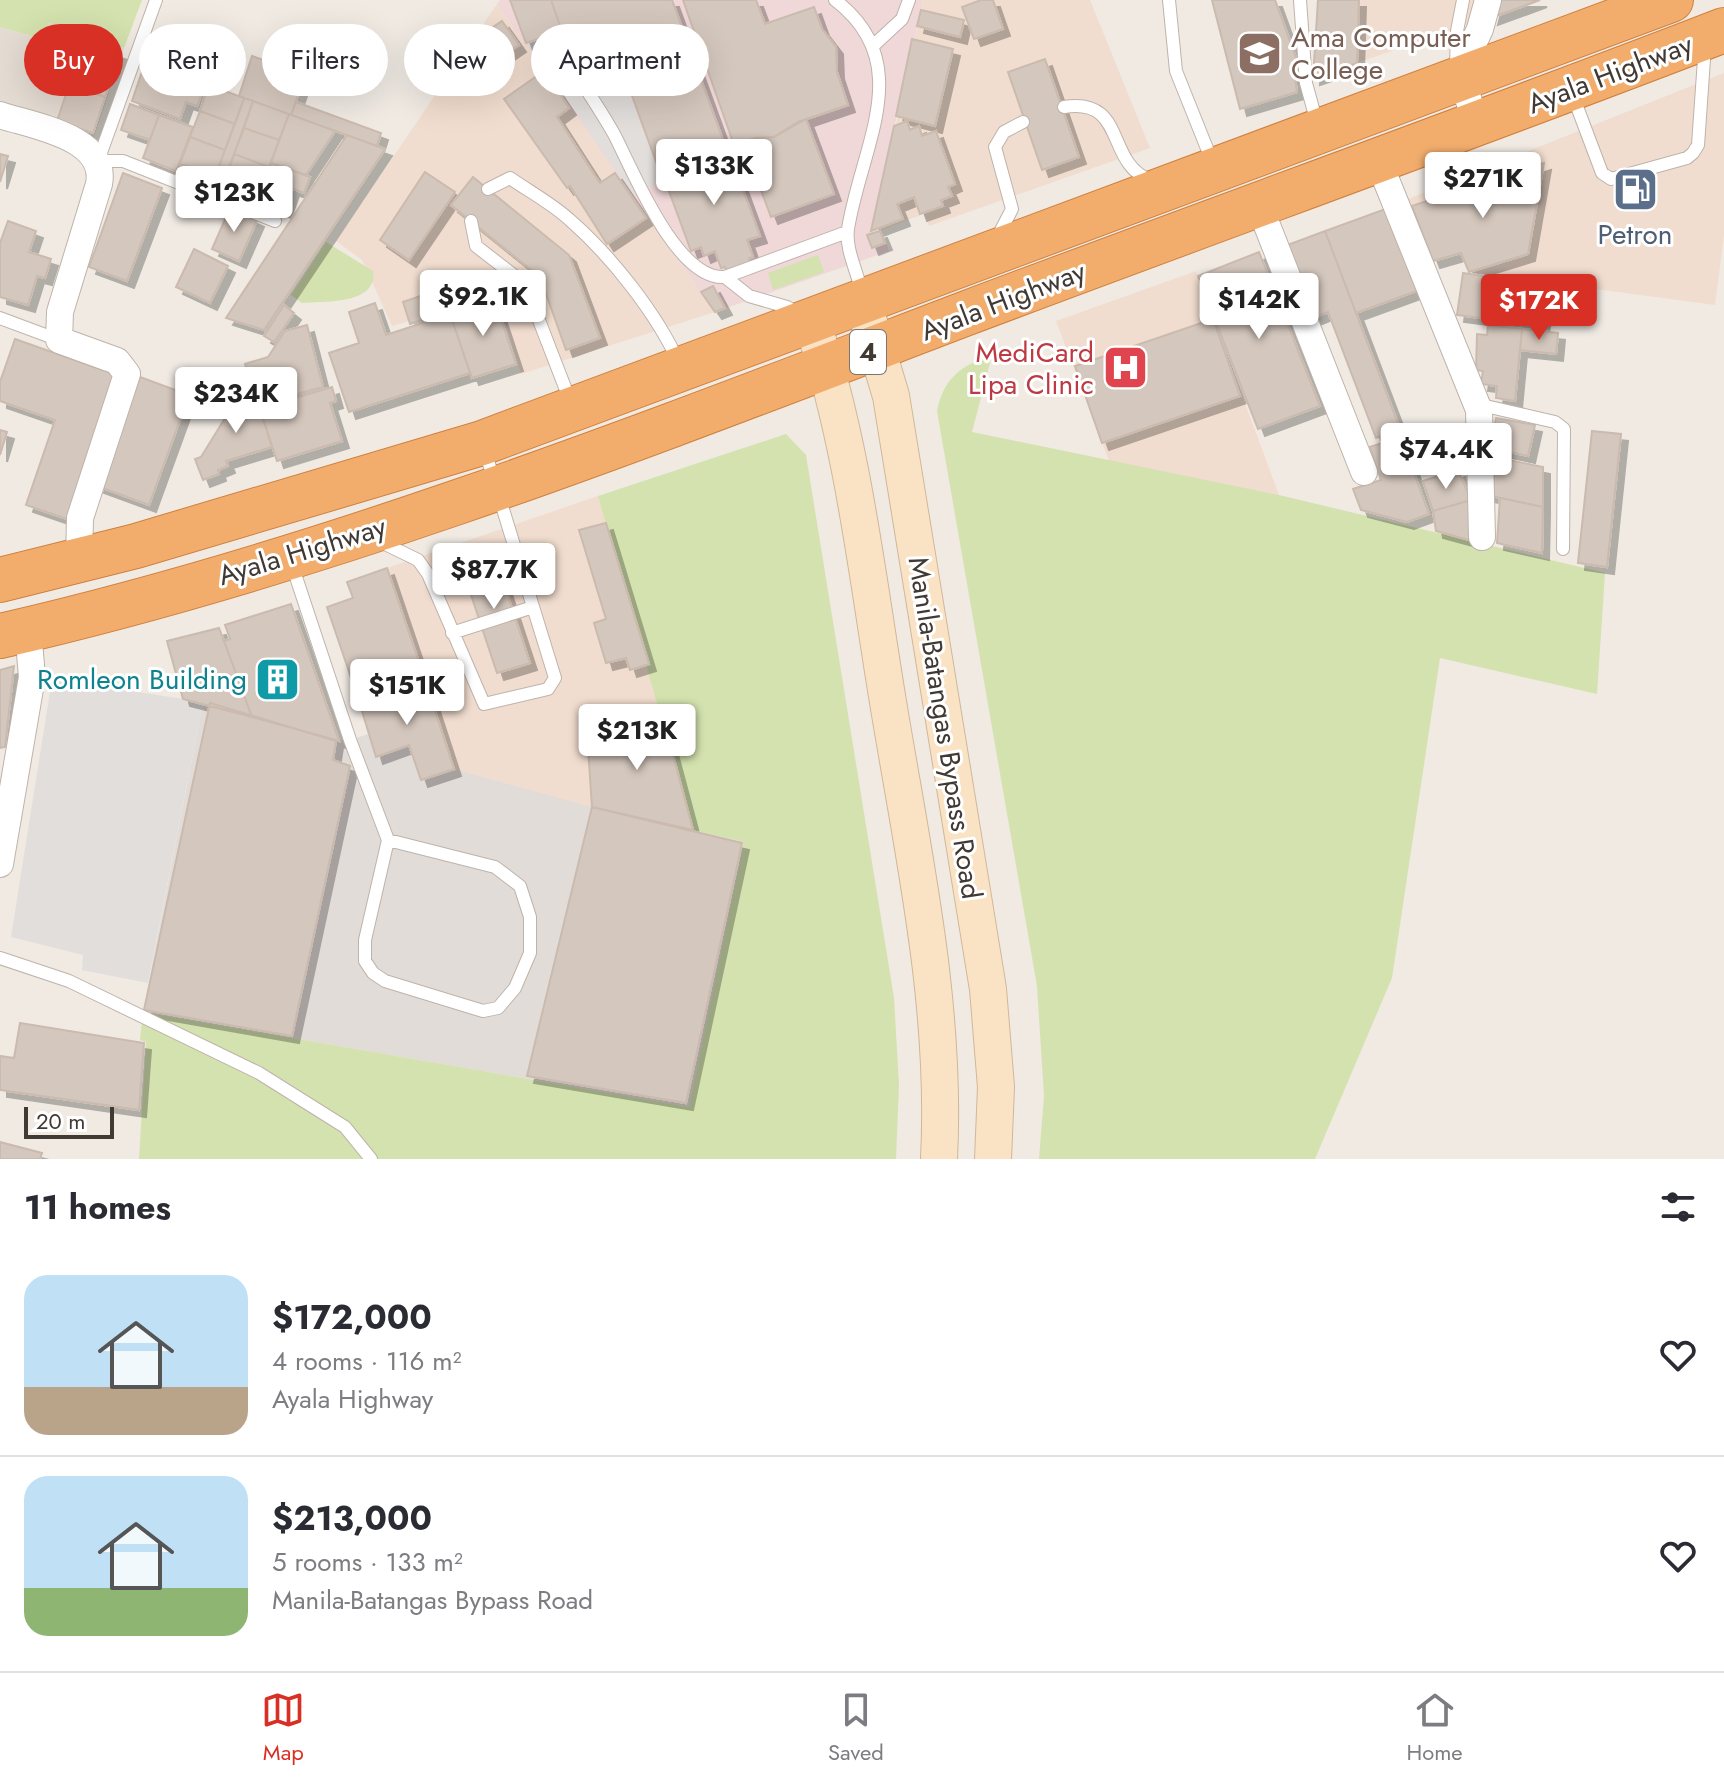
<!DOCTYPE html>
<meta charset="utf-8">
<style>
body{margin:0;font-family:Jost,sans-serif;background:#f7f7f7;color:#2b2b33;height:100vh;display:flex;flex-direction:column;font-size:30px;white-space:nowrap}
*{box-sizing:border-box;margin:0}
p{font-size:26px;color:#7c7c81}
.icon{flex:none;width:44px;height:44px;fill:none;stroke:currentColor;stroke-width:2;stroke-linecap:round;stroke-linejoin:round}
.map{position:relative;height:1159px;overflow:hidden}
.panel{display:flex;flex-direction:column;background:#fff;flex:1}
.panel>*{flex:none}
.top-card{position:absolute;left:24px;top:24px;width:800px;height:72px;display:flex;gap:16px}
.scale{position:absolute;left:24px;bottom:20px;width:90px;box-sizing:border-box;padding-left:8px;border:4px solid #413a34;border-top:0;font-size:22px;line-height:28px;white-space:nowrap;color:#413a34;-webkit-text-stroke:6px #fff;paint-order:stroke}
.price{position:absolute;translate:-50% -68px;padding:0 18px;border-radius:8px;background:#fff;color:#222;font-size:26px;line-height:52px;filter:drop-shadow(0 2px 4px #0008)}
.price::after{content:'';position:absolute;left:50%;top:48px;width:24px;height:18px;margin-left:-12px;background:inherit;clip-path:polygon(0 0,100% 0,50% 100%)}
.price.selected{background:#d93025;color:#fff}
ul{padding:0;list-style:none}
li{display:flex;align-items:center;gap:24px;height:200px;padding:0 24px}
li+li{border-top:2px solid #e1e1e2}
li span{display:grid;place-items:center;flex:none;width:224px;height:160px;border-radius:24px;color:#555}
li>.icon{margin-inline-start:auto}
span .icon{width:96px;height:96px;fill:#fffc;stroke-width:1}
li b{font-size:34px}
h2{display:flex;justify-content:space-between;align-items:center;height:96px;padding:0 24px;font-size:34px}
.tag{padding:0 28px;border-radius:36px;background:#fff;box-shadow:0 8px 32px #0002;font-size:28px;line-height:72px}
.tag.selected{background:#d93025;color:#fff}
.tab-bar{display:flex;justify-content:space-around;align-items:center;height:112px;border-top:2px solid #e1e1e2;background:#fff;font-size:22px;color:#7c7c81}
.tab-bar a{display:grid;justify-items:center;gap:4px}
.tab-bar .selected{color:#d93025}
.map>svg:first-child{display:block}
.residential{fill:#e4dbd2}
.commercial{fill:#f1ddcf}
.industrial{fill:#e2dcd8}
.medical{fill:#f0d7d8}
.green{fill:#d4e2af}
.parking{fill:#e1dedc}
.building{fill:#d4c7bd;stroke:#cbbaae;stroke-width:2;filter:url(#shadow)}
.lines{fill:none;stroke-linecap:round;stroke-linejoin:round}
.lane-casing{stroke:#beb3aa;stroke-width:14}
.street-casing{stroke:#beb3aa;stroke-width:28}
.secondary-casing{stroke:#d0b799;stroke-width:38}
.highway-casing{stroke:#d0803e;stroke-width:46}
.lane{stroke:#fff;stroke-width:12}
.street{stroke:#fff;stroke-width:26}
.secondary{stroke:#fae3c4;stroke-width:36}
.highway{stroke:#f2ad6d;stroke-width:44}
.labels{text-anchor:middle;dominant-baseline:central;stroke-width:6;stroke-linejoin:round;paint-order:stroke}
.shield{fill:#fff;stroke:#7a7571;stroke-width:2}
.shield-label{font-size:26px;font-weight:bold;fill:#413a34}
.education-label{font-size:28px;fill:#785e54;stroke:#fff;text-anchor:start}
.street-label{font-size:28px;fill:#413a34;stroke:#fff}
.service-label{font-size:28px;fill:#4e5e75;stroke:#fff}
.health-label{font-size:28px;fill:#be3a42;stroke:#fff;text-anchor:end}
.culture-label{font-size:28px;fill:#0d838f;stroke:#fff;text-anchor:end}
</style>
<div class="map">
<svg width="1724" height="1159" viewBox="0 0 1724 1159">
<defs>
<filter id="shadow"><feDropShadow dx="7" dy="7" stdDeviation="0" flood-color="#0004"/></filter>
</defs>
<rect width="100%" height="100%" fill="#f0eae3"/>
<path class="residential" d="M48,23L124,48L93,140L0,112V27L43,39Z"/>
<path class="commercial" d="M923,0H1090L1150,148L929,226L924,214L872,233Z
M1359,0H1479L1474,22L1357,63Z
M497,4L715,312L521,374L497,296L392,326L362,260L336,241Z
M1724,73V235L1715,305L1469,272L1460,253L1424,264L1403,201Z
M1196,271L1279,495L1109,461L1056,321Z
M598,496L649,664L693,830L592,807L454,769L387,568Z"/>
<path class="industrial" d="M425,680L454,769L593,807L745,842L689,1107L143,1012L203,702L336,741L350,740L368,734L358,698Z"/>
<path class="medical" d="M500,0H923L871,231L881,229L889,251L715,312L497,4Z"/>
<path class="green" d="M0,0H142L124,48L49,23L43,39L0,27Z
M326,242L373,271C378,305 324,301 302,303L291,295Z
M818,255L824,272L773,290L768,273Z
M992,355L972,432L1279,495L1605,573L1597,694L1440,658L1392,978L1315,1159H1039L1044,1096L1037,986L937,411C944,377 961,366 992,355Z
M786,434L806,455L894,998L899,1085L896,1159H139L146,1042L140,1040L143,1012L689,1107L744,842L693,830L598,496Z"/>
<path class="parking" d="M573,28L578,41L607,56L615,53L662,182L633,195L528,44Z
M52,679L203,702L148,983L82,970L83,955L11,937Z"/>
<path class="building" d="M510,0H551L562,31L526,43Z
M551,0H672L724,143L658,167L616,52L608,55L579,40L574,26L562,31Z
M683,0H756L765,24L814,7L822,29L836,47L837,72L848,105L798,122L774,137L755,138L734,145Z
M981,0H993L1003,29L974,39L962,7Z
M1212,0H1275L1298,63L1293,64L1297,92L1240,109Z
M1318,0H1359L1357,63L1313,78Z
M1496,0H1540L1491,18Z
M921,10L964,20L960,37L917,26Z
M502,21L519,45L494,62L477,38Z
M50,30L120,53L105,97L36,74Z
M912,39L953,49L935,126L896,116Z
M252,56L305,75L291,115L239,96Z
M1045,59L1079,157L1042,170L1008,72Z
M145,63L205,85L197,106L186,102L180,119L132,101Z
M544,71L569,108L557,117L595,176L600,183L615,173L646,218L607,244L570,186L567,188L504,99Z
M69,85L105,97L93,133L57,121Z
M209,85L244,98L235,124L200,111Z
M244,98L253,101L225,180L215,177Z
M253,101L289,114L279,140L244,128Z
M296,102L381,133L377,146L291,115Z
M130,104L159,115L150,140L121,130Z
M200,111L235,124L225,150L190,137Z
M289,114L335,131L306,175L271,163Z
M159,115L193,127L176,171L143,158Z
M806,119L834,194L771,217L743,142L774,137Z
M907,121L910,130L919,126L922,136L936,131L955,184L948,187L952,196L941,200L943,206L920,214L914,197L897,204L903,219L871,231L894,126Z
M244,128L279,140L269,167L234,154Z
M347,135L385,149L264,330L226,318Z
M190,137L225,150L215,177L180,164Z
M720,144L726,162L732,160L760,236L747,240L753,257L749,258L750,263L727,271L725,267L721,268L715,251L704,256L701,247L691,251L666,183L678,179L672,162Z
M0,154L8,156L0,182Z
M234,154L269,167L260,193L225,180Z
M271,163L310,177L304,193L265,179Z
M1544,163L1528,254L1469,272L1461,253L1433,261L1412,206Z
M425,172L455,192L409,260L380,240Z
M123,173L162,188L127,281L89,267Z
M473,177L569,255L600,338L566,350L540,277L451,205Z
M265,179L292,189L284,211L257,201Z
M1391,207L1422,289L1356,313L1325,231Z
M230,208L257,220L239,261L212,249Z
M8,221L36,231L29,252L51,259L45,278L37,276L28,305L0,297V243Z
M880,231L885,243L872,248L867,235Z
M1325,231L1400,429L1376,438L1328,312L1310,319L1282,247Z
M194,249L228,266L210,303L176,287Z
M1259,252L1320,406L1258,429L1198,276Z
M1463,273L1548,285L1542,326L1457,315Z
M713,286L725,308L715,312L701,292Z
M444,288L447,295L461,291L466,306L452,311L450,305L444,307L446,312L410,324L403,302Z
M495,301L516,364L472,378L449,311Z
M375,303L386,335L450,314L470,373L349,412L329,353L359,343L349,312Z
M284,305L294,313L274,342L264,336Z
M1213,319L1240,396L1102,443L1075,366Z
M307,325L323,387L259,404L245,364L268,357L285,331Z
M1488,325L1522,329L1515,401L1496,398L1497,386L1481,384L1483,371L1476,370L1477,334L1487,335Z
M1522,329L1558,333L1556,354L1520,350Z
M15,339L117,375L67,519L26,505L55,420L0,401V382Z
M140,377L189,395L149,505L97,486Z
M251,382L272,447L226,461L228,466L218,470L219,474L203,480L195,459L201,457L246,384Z
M332,387L336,401L330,403L342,441L277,461L260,409Z
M1496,418L1535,425L1528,456L1490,448Z
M0,430L7,432L0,455Z
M1592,431L1621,434L1607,567L1578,563Z
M1401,437L1429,514L1407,522L1361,510L1353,489L1381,480L1370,447Z
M1488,456L1543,467V507L1487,495Z
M1458,470L1471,500L1433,511L1423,481Z
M1500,498L1543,507L1542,553L1497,543Z
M1471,500L1469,540L1436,531L1433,511Z
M606,523L649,664L630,670L626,658L606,663L594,623L606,619L579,530Z
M492,548L530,663L497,673L459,559Z
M387,568L425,680L358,698L327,607L353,598L347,582Z
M291,604L339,741L252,717L224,641L230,639L225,625Z
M219,628L224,641L252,717L183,699L167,641Z
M14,666L5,747L0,748V670Z
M425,680L454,769L421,780L409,745L376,757L358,698Z
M210,703L336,741L333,760L350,766L292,1036L144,1010Z
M661,710L693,830L592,807L587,733Z
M592,807L742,843L686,1103L527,1076Z
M20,1023L144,1043L139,1110L0,1090V1056L14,1058Z
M0,1142L42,1153L40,1159H0Z"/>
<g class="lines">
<defs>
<path id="lane" d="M156,0L98,161H123L275,221
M835,0C918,63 861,146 848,229C845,251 859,274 862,295
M1169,0L1176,71L1212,161
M1300,0L1306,83L1317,123
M554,35C571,70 596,101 615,136C633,171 677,281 725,277L847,232
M875,44L902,19L909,0
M1456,66L1457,31L1463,0
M1573,96L1602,173L1611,179L1687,158L1693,153L1698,145L1705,45
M1064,107C1127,97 1105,163 1150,180
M488,189L510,178C530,192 553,204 571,221C611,256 657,314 679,363
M471,221L476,246L525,284L571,403
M997,238L1012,209L995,147L1004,132L1023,122
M725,277L749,296L787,307L799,314
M0,318L59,340
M1477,404L1555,422L1564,429L1563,549
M381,542L418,560L428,574L484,704L548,689L555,678L485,451
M292,565L350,740L388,840L365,940V961L373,973L385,981L483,1011L498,1008L515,988L530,953V917L520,886L495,867L388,840
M452,633L533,607
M0,958L69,981L259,1073L345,1127L371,1159"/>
<path id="street" d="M0,115C33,126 108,137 99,184L60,312L59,340L117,361L127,374L80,518L79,561
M1476,124L1460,72L1480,29L1488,0
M1378,160L1479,410L1482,537
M1259,205L1364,472
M0,864L32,677L28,630"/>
<path id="secondary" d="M863,302L891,396L988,989L996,1087L993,1159
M812,322C853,445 867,575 888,702C913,854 947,1005 939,1159"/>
<path id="highway" d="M0,580L136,546L482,443L1671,0
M0,636C328,561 652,433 967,313C1219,218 1473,127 1724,30"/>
</defs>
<use href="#lane" class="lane-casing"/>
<use href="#street" class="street-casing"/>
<use href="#secondary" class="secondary-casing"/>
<use href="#highway" class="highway-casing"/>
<use href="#lane" class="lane"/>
<use href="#street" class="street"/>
<use href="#secondary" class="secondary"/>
<use href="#highway" class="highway"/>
</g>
<defs>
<symbol id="university-square" viewBox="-11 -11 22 22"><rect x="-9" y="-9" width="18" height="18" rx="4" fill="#8d6e63" stroke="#fff"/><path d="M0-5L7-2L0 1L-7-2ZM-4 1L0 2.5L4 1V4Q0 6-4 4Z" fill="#fff"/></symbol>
<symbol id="fuel-square" viewBox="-11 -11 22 22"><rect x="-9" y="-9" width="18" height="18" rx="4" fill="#5c6f8a" stroke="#fff"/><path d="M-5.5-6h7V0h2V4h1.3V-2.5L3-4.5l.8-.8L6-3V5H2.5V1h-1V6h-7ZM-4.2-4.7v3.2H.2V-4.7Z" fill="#fff"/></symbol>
<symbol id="hospital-square" viewBox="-11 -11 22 22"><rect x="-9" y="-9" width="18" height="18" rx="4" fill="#e0444e" stroke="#fff"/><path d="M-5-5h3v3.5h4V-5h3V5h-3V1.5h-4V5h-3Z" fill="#fff"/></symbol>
<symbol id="building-square" viewBox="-11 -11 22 22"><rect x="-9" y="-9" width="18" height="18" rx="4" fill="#0f9aa8" stroke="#fff"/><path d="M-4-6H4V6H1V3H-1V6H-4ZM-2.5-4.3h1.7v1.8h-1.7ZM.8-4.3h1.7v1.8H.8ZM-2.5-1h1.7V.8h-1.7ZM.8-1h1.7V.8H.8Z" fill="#fff"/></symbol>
</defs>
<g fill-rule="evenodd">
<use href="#university-square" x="1234" y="28" width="51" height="51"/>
<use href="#fuel-square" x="1610" y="164" width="51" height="51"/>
<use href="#hospital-square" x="1100" y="342" width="51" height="51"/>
<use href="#building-square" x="252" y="654" width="51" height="51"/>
</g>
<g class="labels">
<rect class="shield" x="850" y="330" width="36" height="44" rx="6"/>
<g class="shield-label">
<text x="868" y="352">4</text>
</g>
<g class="education-label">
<text x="1291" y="37">Ama Computer<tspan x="1291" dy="32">College</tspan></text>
</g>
<g class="street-label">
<text transform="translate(1610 74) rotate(-21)">Ayala Highway</text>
<text transform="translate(1003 301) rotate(-21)">Ayala Highway</text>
<text transform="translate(302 551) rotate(-17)">Ayala Highway</text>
<text transform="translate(945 728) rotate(81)">Manila-Batangas Bypass Road</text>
</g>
<g class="service-label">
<text x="1635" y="234">Petron</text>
</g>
<g class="health-label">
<text x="1094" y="352">MediCard<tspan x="1094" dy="32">Lipa Clinic</tspan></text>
</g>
<g class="culture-label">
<text x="247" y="679">Romleon Building</text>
</g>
</g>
</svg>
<div class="scale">20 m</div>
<b class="price" style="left:714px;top:207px">$133K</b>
<b class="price" style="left:1483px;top:220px">$271K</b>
<b class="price" style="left:234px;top:234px">$123K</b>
<b class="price" style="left:483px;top:338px">$92.1K</b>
<b class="price" style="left:1259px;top:341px">$142K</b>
<b class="price selected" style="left:1539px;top:342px">$172K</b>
<b class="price" style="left:236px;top:435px">$234K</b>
<b class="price" style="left:1446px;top:491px">$74.4K</b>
<b class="price" style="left:494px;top:611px">$87.7K</b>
<b class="price" style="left:407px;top:727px">$151K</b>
<b class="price" style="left:637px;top:772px">$213K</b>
<div class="top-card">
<a class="tag selected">Buy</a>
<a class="tag">Rent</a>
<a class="tag">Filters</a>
<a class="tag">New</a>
<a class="tag">Apartment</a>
</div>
</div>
<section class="panel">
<h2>11 homes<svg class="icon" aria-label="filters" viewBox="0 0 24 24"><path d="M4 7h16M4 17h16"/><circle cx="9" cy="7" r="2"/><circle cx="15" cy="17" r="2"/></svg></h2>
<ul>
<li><span style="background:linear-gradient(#bfe0f5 70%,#b9a48a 0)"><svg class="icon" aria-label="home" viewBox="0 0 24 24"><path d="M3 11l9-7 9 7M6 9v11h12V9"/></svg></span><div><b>$172,000</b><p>4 rooms · 116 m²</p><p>Ayala Highway</p></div><svg class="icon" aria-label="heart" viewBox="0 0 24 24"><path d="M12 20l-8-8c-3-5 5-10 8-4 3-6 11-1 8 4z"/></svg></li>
<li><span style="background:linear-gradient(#bfe0f5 70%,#8fb573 0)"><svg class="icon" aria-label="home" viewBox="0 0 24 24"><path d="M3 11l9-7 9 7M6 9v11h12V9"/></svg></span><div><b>$213,000</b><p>5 rooms · 133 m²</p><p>Manila-Batangas Bypass Road</p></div><svg class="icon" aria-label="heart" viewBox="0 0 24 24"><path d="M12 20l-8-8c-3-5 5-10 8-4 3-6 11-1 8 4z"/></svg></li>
</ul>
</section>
<nav class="tab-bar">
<a class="selected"><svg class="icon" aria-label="map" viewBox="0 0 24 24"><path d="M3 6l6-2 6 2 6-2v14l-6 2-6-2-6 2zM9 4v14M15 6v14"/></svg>Map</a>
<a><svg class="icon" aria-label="saved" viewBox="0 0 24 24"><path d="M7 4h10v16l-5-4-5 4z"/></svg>Saved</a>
<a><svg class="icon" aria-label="home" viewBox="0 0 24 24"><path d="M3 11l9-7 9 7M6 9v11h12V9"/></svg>Home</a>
</nav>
